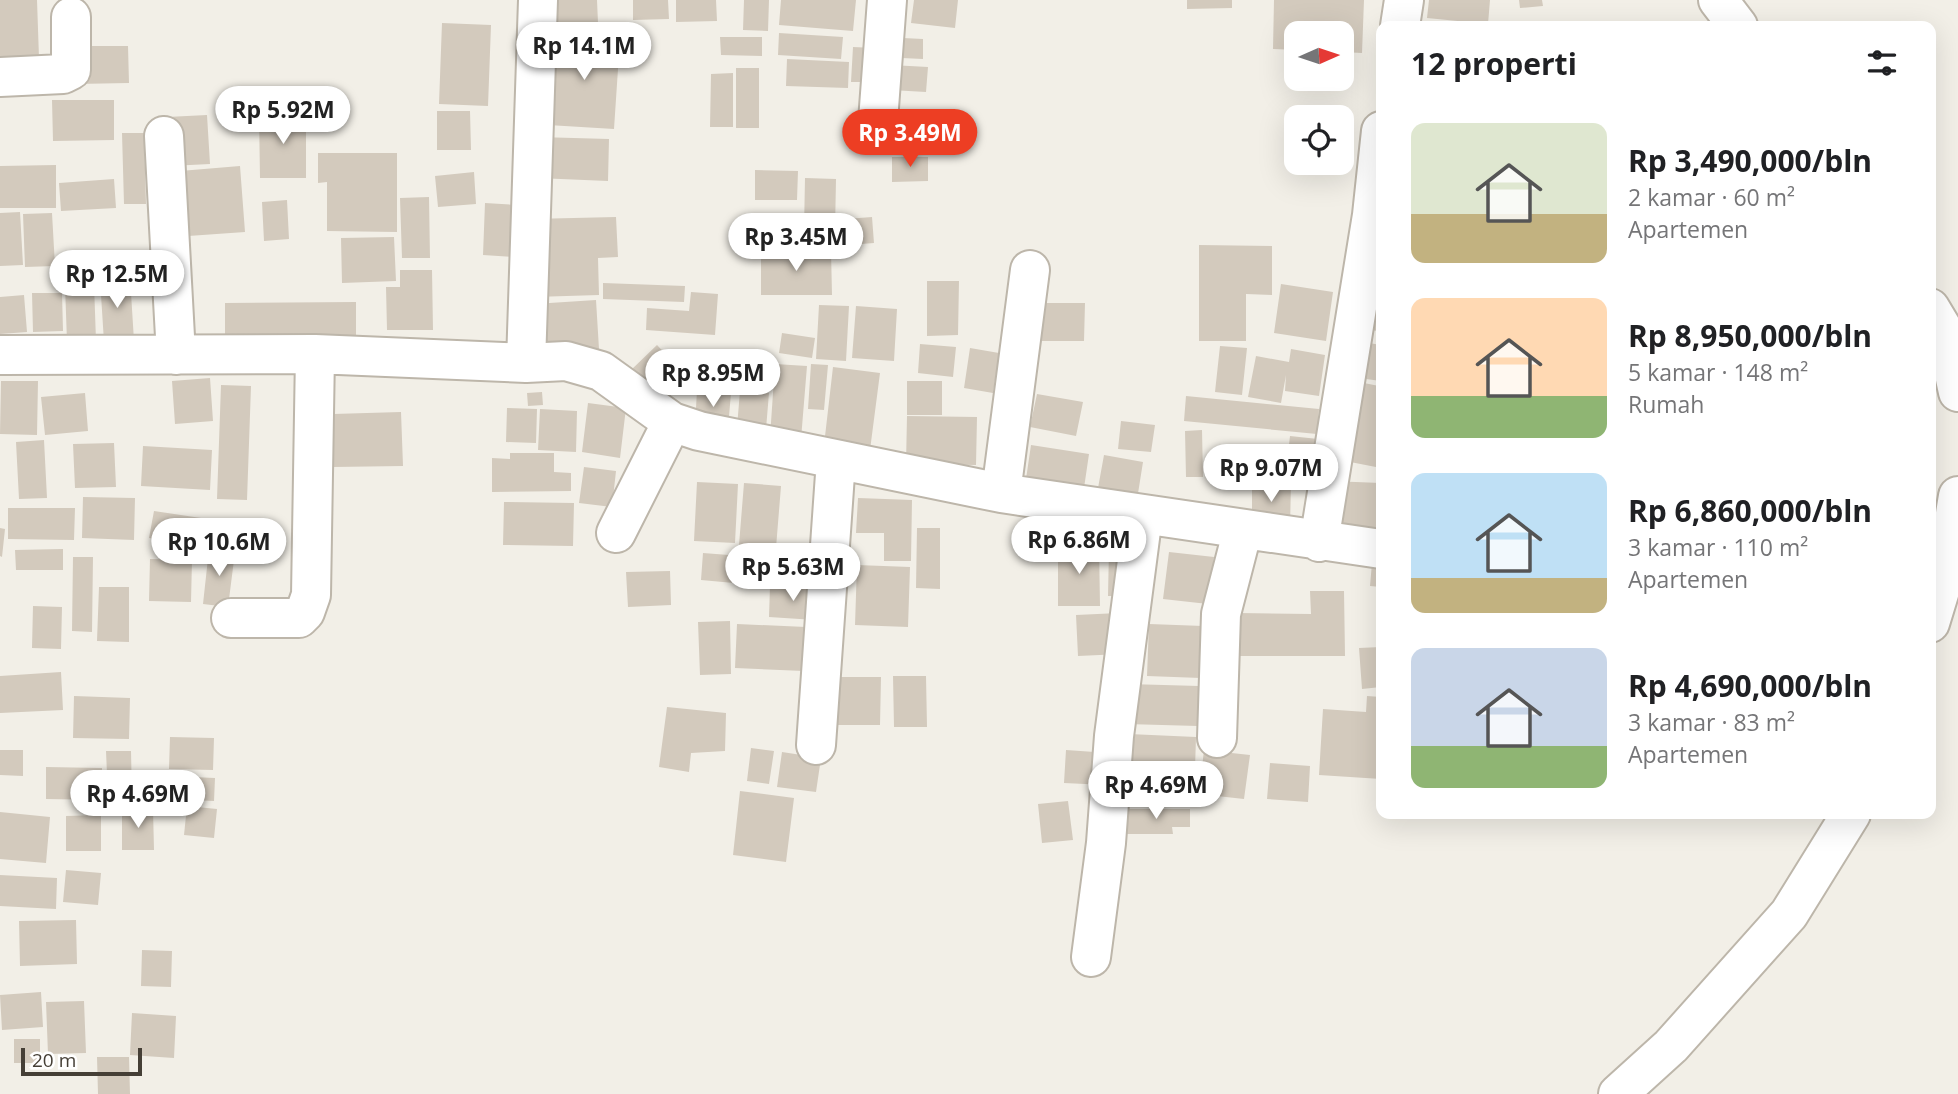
<!DOCTYPE html>
<html lang="id">
<meta charset="utf-8">
<style>
body{margin:0;font-family:"Open Sans",sans-serif;background:#f6f6f6;color:#202124;height:100vh;display:flex;flex-direction:column;font-size:26px;white-space:nowrap}
*{box-sizing:border-box;margin:0}
p{font-size:23px;color:#757577}
.icon{flex:none;width:38px;height:38px;fill:none;stroke:currentColor;stroke-width:2;stroke-linecap:round;stroke-linejoin:round}
.map{position:relative;flex:1;overflow:hidden}
.side{position:absolute;left:1376px;top:21px;width:560px;height:798px;display:flex;flex-direction:column;background:#fff;border-radius:14px;box-shadow:0 7px 28px #0002}
.side>*{flex:none}
.needle{width:46px;rotate:87deg}
.tools{position:absolute;left:1284px;top:21px;display:grid;gap:14px}
.tools a{display:grid;place-items:center;width:70px;height:70px;border-radius:14px;background:#fff;box-shadow:0 7px 28px #0002;font-size:35px}
.scale{position:absolute;left:21px;bottom:18px;width:121px;box-sizing:border-box;padding-left:7px;border:4px solid #453f36;border-top:0;font-size:19px;line-height:24px;white-space:nowrap;color:#453f36;-webkit-text-stroke:5px #fff;paint-order:stroke}
.price{position:absolute;translate:-50% -60px;padding:0 16px;border-radius:24px;background:#fff;color:#222;font-size:23px;line-height:46px;filter:drop-shadow(0 2px 4px #0008)}
.price::after{content:'';position:absolute;left:50%;top:42px;width:21px;height:16px;margin-left:-10px;background:inherit;clip-path:polygon(0 0,100% 0,50% 100%)}
.price.active{background:#ed3e23;color:#fff}
ul{padding:0;list-style:none}
li{display:flex;align-items:center;gap:21px;height:175px;padding:0 35px}
li span{display:grid;place-items:center;flex:none;width:196px;height:140px;border-radius:14px;color:#555}
li>.icon{margin-inline-start:auto}
span .icon{width:84px;height:84px;fill:#fffc;stroke-width:1}
li b{font-size:30px}
h2{display:flex;justify-content:space-between;align-items:center;height:84px;padding:0 35px;font-size:30px}
.map>svg:first-child{display:block}
.building{fill:#d3cabd}
.lines{fill:none;stroke-linecap:round;stroke-linejoin:round}
.minor-casing{stroke:#bdb6aa;stroke-width:42}
.minor{stroke:#fff;stroke-width:38}
</style>
<div class="map">
<svg width="1958" height="1094" viewBox="0 0 1958 1094">
<rect width="100%" height="100%" fill="#f2efe7"/>
<path class="building" d="M0,0H37L39,58L0,59Z
M545,0H597L598,23L546,25Z
M633,0H668L669,19L633,20Z
M676,0H716L717,21L676,22Z
M744,0H769L768,31L743,30Z
M781,0H856L853,31L779,25Z
M914,0H958L955,28L911,23Z
M1187,0H1232V8L1187,9Z
M1274,0H1364L1362,53L1342,52V33H1297V50L1273,49Z
M1429,0H1490L1488,24L1427,18Z
M1519,0H1542L1543,6L1520,8Z
M442,23L491,25L488,106L439,104Z
M779,33L843,37L841,59L778,55Z
M554,35L620,39L614,129L548,125Z
M720,37H762V56L721,55Z
M903,38L923,39V59L902,58Z
M76,46H128L129,83L76,84Z
M853,47L875,48L873,82H851Z
M787,59L849,62L848,88L786,86Z
M891,65L928,67L926,92L891,90Z
M736,68H759V128H736Z
M733,73V127H710L711,74Z
M52,100H114V140L53,141Z
M437,111H470L471,150H437Z
M306,113V178H260L259,114Z
M207,115L210,164L170,166L167,117Z
M122,133H144L146,204H124Z
M538,137L609,139L608,181L537,178Z
M318,153H397V232L327,231V182L318,183Z
M892,157H928V181L892,182Z
M56,165V208H0V166Z
M240,166L245,232L174,237L168,172Z
M755,170L798,171L797,200H755Z
M474,172L476,204L438,207L435,176Z
M805,178L836,179L835,231L804,230Z
M114,179L116,208L61,211L59,183Z
M429,197L430,258H402L400,198Z
M287,200L289,239L264,241L262,202Z
M485,203L516,205L513,257L483,255Z
M20,212L23,265L0,266V213Z
M52,213L55,266L25,267L23,214Z
M616,217L618,257L598,258L599,295L534,297L531,219Z
M872,217L874,243L848,245L846,219Z
M394,237L396,281L342,283L341,238Z
M1199,245L1272,246V295L1246,294V341H1199Z
M761,250H831L832,295H761Z
M93,255L96,341L67,342L64,256Z
M400,270H432L433,330H387L386,287H400Z
M130,277L134,341L104,342L100,279Z
M927,281H959L958,335L927,336Z
M1381,281V331L1365,330Z
M603,283L685,286L684,302L603,299Z
M1281,284L1333,292L1326,341L1274,333Z
M691,292L718,294L715,335L646,330L647,308L689,311Z
M32,293H62L63,331L33,332Z
M24,295L27,332L0,334V297Z
M596,300L599,349L536,352L534,304Z
M356,302V344L225,345V303Z
M1034,303H1085L1084,341H1034Z
M819,305L849,306L846,361L816,359Z
M856,306L897,309L894,361L852,358Z
M782,333L815,338L812,358L779,353Z
M1357,341L1381,345V381L1351,377Z
M920,344L956,347L953,377L918,373Z
M657,345L673,362L646,388L630,371Z
M1220,346L1247,348L1242,395L1215,392Z
M970,348L999,353L993,393L964,388Z
M1291,349L1325,355L1319,396L1285,391L1286,375L1281,403L1248,397L1256,356L1289,362Z
M696,350L732,353L729,385L693,382Z
M677,363L689,377L660,404L647,390Z
M775,364L807,366L801,439L770,437Z
M811,364L828,365L824,410L808,409Z
M833,367L880,373L870,450L824,445Z
M210,378L213,421L175,424L172,381Z
M1,381H38L37,435L0,434Z
M907,381H942V415H907Z
M1354,381L1379,386L1381,468L1340,460Z
M221,385L251,386L247,500L217,499Z
M697,390L731,393L728,428L695,426Z
M740,391L769,393L766,429L737,427Z
M542,392L543,405L528,406L527,393Z
M85,393L88,431L45,435L41,397Z
M1037,394L1083,402L1076,436L1030,427Z
M1186,396L1319,409L1317,434L1184,421Z
M588,403L626,408L620,458L582,452Z
M507,408L537,409L536,443L506,442Z
M540,409L577,411L576,452L538,450Z
M401,412L403,466L333,467V414Z
M907,416L977,417L976,465L906,464Z
M1121,421L1155,425L1151,452L1118,449Z
M1202,430L1203,477H1186L1185,431Z
M1290,436L1318,439L1315,465L1287,462Z
M44,440L47,498L19,499L16,442Z
M114,443L116,487L75,488L73,444Z
M1031,445L1089,454L1084,488L1026,479Z
M143,446L212,450L210,490L141,486Z
M510,453H554V472L571,473V491L492,492V458L510,459Z
M1104,455L1143,462L1136,506L1096,499Z
M584,467L616,471L612,507L579,503Z
M1252,481L1291,482L1290,527H1252Z
M1330,481L1381,483V531L1328,529Z
M697,482L738,484L735,543L694,541Z
M744,483L781,486L776,548L739,545Z
M83,497L135,498L134,540L82,538Z
M858,498L912,500L911,561H884V533H856Z
M504,502L574,503L573,546L503,545Z
M8,508H75L74,540L8,539Z
M154,511L201,518L196,546L149,538Z
M0,528L5,529L2,557L0,556Z
M917,528H940V589L916,588Z
M1058,545H1099L1100,606H1058Z
M63,549V570H16L15,550Z
M209,549L235,552L228,607L203,604Z
M1109,549H1128V596H1108Z
M1169,552L1214,557L1208,604L1163,599Z
M703,553L767,558L766,586L701,580Z
M73,557H93L92,632L72,631Z
M150,559L192,560L191,602L149,601Z
M1372,563L1381,564V587L1370,586Z
M857,565L910,567L908,627L855,625Z
M670,571L671,605L628,607L626,572Z
M770,586L816,588L815,620L769,617Z
M99,587H129V642L97,641Z
M1310,591H1344L1345,656H1238V613L1311,614Z
M33,606L62,607L61,649L32,648Z
M1119,613L1121,654L1078,656L1076,615Z
M730,621L731,674L700,675L698,622Z
M737,624L806,627L804,671L735,668Z
M1149,624L1203,626L1201,678L1147,676Z
M1381,647V687L1362,689L1359,648Z
M61,672L63,710L0,713V676Z
M893,676H926L927,727H894Z
M838,677H881L880,725H838Z
M1128,684L1199,686L1198,726L1126,724Z
M74,696L130,698L129,739L73,738Z
M1367,696L1381,697V779L1319,775L1323,709L1366,712Z
M667,707L726,713L725,751L691,753L689,772L659,767Z
M1129,734L1196,737L1195,769L1127,766Z
M170,737L214,738L213,770L169,769Z
M751,748L774,751L769,784L747,781Z
M0,750H23V776L0,775Z
M1066,750L1109,753L1106,785L1064,783Z
M1204,750L1250,755L1244,799L1199,794Z
M106,751H131L132,796L108,797Z
M782,752L821,758L816,792L777,787Z
M1270,763L1310,766L1308,802L1267,799Z
M46,767L102,768V800L46,799Z
M1118,769L1156,770V797H1118Z
M170,776L215,778L214,801L170,799Z
M740,791L794,798L786,862L733,855Z
M1068,801L1073,840L1042,843L1038,804Z
M187,806L217,809L214,838L184,835Z
M122,809H153L154,850H122Z
M1125,809H1190V827H1172L1173,834H1125Z
M0,812L50,817L46,863L0,859Z
M101,815V851H66V816Z
M66,870L101,873L98,905L63,902Z
M0,875L57,878L56,909L0,906Z
M76,920L77,964L20,966L19,921Z
M142,950L172,951L171,987L141,986Z
M41,992L43,1027L2,1030L0,995Z
M84,1001L86,1053L48,1054L46,1002Z
M132,1013L176,1016L174,1058L130,1055Z
M14,1039H40V1063H14Z
M97,1057H129L130,1094H98Z"/>
<g class="lines">
<defs>
<path id="minor" d="M1718,0L1738,26
M1400,26L1404,0
M0,77L63,74L71,70V17
M878,121L887,0
M164,136L176,355
M1930,308L1945,333L1958,392
M0,355L315,354L526,363L566,361L601,371L672,422L699,431L1001,493L1381,549
M526,363L538,0
M1001,493L1030,270
M616,533L672,422
M1319,542L1372,215L1381,131
M231,618H299L305,612L311,595L315,354
M1930,623L1945,574L1958,496
M1217,738L1221,614L1243,529
M816,745L836,460
M1091,957L1106,843L1114,736L1143,515
M1618,1094L1671,1046L1789,914L1851,814"/>
</defs>
<use href="#minor" class="minor-casing"/>
<use href="#minor" class="minor"/>
</g>
</svg>
<div class="tools">
<a><svg class="needle" viewBox="-14 -14 28 28"><path d="M0-13l5 13h-10z" fill="#e53935"/><path d="M0 13l5-13h-10z" fill="#757577"/></svg></a>
<a><svg class="icon" aria-label="locate" viewBox="0 0 24 24"><circle cx="12" cy="12" r="6"/><path d="M12 2v4M12 18v4M2 12h4M18 12h4"/></svg></a>
</div>
<div class="scale">20 m</div>
<b class="price" style="left:584px;top:82px">Rp 14.1M</b>
<b class="price" style="left:283px;top:146px">Rp 5.92M</b>
<b class="price active" style="left:910px;top:169px">Rp 3.49M</b>
<b class="price" style="left:796px;top:273px">Rp 3.45M</b>
<b class="price" style="left:117px;top:310px">Rp 12.5M</b>
<b class="price" style="left:713px;top:409px">Rp 8.95M</b>
<b class="price" style="left:1271px;top:504px">Rp 9.07M</b>
<b class="price" style="left:1079px;top:576px">Rp 6.86M</b>
<b class="price" style="left:219px;top:578px">Rp 10.6M</b>
<b class="price" style="left:793px;top:603px">Rp 5.63M</b>
<b class="price" style="left:1156px;top:821px">Rp 4.69M</b>
<b class="price" style="left:138px;top:830px">Rp 4.69M</b>
<section class="side">
<h2>12 properti<svg class="icon" aria-label="filters" viewBox="0 0 24 24"><path d="M4 7h16M4 17h16"/><circle cx="9" cy="7" r="2"/><circle cx="15" cy="17" r="2"/></svg></h2>
<ul>
<li><span style="background:linear-gradient(#dfe7d0 65%,#c2b280 0)"><svg class="icon" aria-label="home" viewBox="0 0 24 24"><path d="M3 11l9-7 9 7M6 9v11h12V9"/></svg></span><div><b>Rp 3,490,000/bln</b><p>2 kamar · 60 m²</p><p>Apartemen</p></div></li>
<li><span style="background:linear-gradient(#ffd9b3 70%,#8fb573 0)"><svg class="icon" aria-label="home" viewBox="0 0 24 24"><path d="M3 11l9-7 9 7M6 9v11h12V9"/></svg></span><div><b>Rp 8,950,000/bln</b><p>5 kamar · 148 m²</p><p>Rumah</p></div></li>
<li><span style="background:linear-gradient(#bfe0f5 75%,#c2b280 0)"><svg class="icon" aria-label="home" viewBox="0 0 24 24"><path d="M3 11l9-7 9 7M6 9v11h12V9"/></svg></span><div><b>Rp 6,860,000/bln</b><p>3 kamar · 110 m²</p><p>Apartemen</p></div></li>
<li><span style="background:linear-gradient(#c9d6e8 70%,#8fb573 0)"><svg class="icon" aria-label="home" viewBox="0 0 24 24"><path d="M3 11l9-7 9 7M6 9v11h12V9"/></svg></span><div><b>Rp 4,690,000/bln</b><p>3 kamar · 83 m²</p><p>Apartemen</p></div></li>
</ul>
</section>
</div>
